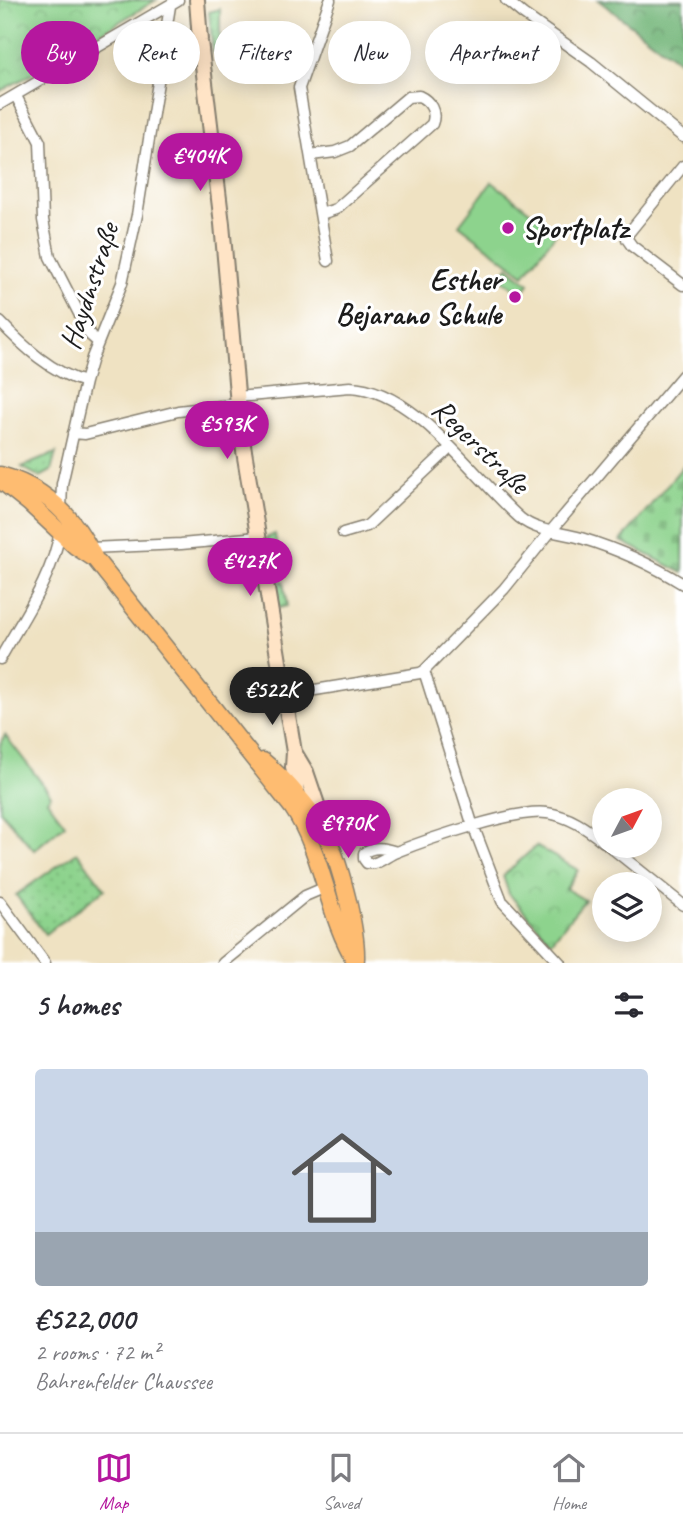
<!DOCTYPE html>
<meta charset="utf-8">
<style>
body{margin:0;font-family:Caveat,sans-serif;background:#f2f2f3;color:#2b2b33;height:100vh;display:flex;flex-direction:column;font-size:26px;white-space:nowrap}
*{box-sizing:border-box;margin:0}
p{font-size:23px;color:#7c7c81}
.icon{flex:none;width:38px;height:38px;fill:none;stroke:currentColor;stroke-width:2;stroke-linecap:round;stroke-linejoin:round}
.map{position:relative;height:963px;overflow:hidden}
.panel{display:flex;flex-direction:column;background:#fff;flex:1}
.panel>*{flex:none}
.hud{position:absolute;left:21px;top:21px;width:642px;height:63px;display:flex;gap:14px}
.needle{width:46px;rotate:49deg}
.controls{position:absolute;left:592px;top:788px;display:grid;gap:14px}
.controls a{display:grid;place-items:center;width:70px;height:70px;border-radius:50%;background:#fff;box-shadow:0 4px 18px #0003;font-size:35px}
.price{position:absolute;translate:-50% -60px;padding:0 16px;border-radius:24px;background:#b5179e;color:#fff;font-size:23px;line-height:46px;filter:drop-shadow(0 2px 4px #0008)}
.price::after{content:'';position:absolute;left:50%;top:42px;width:21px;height:16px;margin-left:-10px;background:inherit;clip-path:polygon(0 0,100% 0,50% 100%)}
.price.selected{background:#222;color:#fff}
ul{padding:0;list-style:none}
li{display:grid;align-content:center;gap:14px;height:371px;padding:0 35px}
li span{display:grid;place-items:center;height:217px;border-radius:7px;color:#555}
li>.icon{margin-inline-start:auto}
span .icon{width:126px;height:126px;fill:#fffc;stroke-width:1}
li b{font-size:30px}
h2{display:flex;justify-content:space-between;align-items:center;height:84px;padding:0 35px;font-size:30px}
.chip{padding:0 24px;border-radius:32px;background:#fff;box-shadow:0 4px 18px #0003;font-size:24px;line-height:63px}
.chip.selected{background:#b5179e;color:#fff}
.menu{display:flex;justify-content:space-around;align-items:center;height:98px;border-top:2px solid #e1e1e2;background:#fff;font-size:19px;color:#7c7c81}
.menu a{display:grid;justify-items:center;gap:4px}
.menu .selected{color:#b5179e}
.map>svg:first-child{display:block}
.grass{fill:url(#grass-dots);stroke:#547854;stroke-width:2}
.forest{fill:url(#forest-crowns);stroke:#47684a;stroke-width:2}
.cemetery{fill:url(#cemetery-stones);stroke:#547854;stroke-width:2}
.park{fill:url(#park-crowns);stroke:#547854;stroke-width:2}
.garden{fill:#8dd38d;stroke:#547854;stroke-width:2}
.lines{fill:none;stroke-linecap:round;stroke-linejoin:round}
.street-casing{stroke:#867f6f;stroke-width:13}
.secondary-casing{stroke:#867f6f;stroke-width:18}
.primary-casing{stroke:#867f6f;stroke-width:19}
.street{stroke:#fff;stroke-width:10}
.secondary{stroke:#ffe4c6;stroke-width:14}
.primary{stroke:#febc71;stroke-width:16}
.poi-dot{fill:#b5179e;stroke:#fff;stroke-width:2.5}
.labels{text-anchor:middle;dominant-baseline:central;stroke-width:6;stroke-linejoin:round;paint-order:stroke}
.poi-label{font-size:30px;font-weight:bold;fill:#1c1c1c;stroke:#fff;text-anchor:start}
.street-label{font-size:30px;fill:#1c1c1c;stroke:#fff}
</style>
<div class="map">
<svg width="683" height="963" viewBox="0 0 683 963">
<defs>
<pattern id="grass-dots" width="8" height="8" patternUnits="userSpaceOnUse" patternTransform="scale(1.75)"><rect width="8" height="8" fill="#8dd38d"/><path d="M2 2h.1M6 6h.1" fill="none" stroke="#79b579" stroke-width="1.8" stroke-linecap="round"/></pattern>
<pattern id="forest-crowns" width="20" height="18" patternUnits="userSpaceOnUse" patternTransform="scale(1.75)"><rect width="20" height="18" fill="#72b578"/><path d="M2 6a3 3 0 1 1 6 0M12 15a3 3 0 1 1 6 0" fill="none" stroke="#5d9262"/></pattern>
<pattern id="cemetery-stones" width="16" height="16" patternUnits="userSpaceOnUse" patternTransform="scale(1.75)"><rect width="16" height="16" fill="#8dd38d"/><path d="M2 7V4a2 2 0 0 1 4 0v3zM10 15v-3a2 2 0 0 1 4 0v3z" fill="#79b579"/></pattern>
<pattern id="park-crowns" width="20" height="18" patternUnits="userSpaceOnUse" patternTransform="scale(1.75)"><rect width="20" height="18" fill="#8dd38d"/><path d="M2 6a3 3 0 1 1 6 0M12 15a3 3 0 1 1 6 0" fill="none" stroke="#79b579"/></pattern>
</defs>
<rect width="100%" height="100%" fill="#fff"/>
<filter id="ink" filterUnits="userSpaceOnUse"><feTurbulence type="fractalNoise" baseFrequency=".0143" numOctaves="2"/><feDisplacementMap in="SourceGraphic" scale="14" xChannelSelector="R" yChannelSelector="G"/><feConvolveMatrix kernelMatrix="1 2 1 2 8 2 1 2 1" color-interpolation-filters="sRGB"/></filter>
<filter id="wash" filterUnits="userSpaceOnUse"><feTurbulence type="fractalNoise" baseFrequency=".00686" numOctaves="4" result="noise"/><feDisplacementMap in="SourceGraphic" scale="28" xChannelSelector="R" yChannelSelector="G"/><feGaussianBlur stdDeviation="1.57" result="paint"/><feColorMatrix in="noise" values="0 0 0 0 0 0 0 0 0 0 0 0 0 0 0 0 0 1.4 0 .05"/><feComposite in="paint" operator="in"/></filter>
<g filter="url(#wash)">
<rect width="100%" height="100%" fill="#efe2c2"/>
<path class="grass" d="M220,9V43L213,53L209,12Z
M176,26H183L186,41L183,42L184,47H187L188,58L171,60Z
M56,453L51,471L40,477L22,467Z
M275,534L279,560L274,561L271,546L267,544L266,538Z
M283,581L287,606L279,608L276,597L279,595L277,583Z
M77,852L105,889L45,934L16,895Z"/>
<path class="forest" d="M598,0H683V65Z"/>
<path class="cemetery" d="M683,466V573L621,541Z"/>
<path class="park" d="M0,0H156L27,77L0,91Z
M536,846L578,870L566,889L585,900L551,942L509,894L503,876Z"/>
<path class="garden" d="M492,182L557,232L524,275L459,225Z
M508,267L529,284L521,294L500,278Z
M5,735L51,795L47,800L65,824L34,850L0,811V745Z"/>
</g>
<g filter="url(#ink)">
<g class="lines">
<defs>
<path id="street" d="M506,0L523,14L591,62L683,137
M16,96L40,142L43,220L50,257L90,335L98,342
M0,104L178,0
M311,155L335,152L350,146L408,97L419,96C430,101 437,112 432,124L336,209L321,214
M683,166L627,235V239L632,246L683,285
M328,261L299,88L330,0
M0,322C23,346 52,373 85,382
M237,397L350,387C415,389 474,478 520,518C537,532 561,532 581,538C617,549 651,564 683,584
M73,433L85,434L178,411L238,404
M61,509L62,484L85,382L92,358L122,283L137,215L170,6
M343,533L367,526L450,448
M90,548L181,544L258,537
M0,659C22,619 53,577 60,531
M284,695L420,673L424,671
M608,845L683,905
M397,852C386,849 374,845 364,853V859L367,863C377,866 386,856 396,852C426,840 518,808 547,813C569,816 586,828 604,842
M0,902L45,963
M223,963L305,896L326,887
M560,963L502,901L471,820L424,671L504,589L551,531L683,375"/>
<path id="secondary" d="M197,0L200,41L222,224L240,427L294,752L293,767L298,798
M294,752L306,772L325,828"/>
<path id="primary" d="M0,475C45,487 75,517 95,559L292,807C324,854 326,914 356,962
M0,480L29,503L75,546L95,559
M263,761C284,778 317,815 328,839C341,867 357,929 356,959"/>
</defs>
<use href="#street" class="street-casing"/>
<use href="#secondary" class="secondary-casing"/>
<use href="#primary" class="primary-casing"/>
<use href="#street" class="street"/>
<use href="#secondary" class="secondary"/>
<use href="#primary" class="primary"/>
</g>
</g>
<g class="poi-dot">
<circle cx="508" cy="228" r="7"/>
<circle cx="515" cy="297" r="7"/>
</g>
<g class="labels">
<g class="poi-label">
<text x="522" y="228">Sportplatz</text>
<text x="501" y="280" text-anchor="end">Esther<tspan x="501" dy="34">Bejarano Schule</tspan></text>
</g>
<g class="street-label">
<text transform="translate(89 286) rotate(-72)">Haydnstraße</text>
<text transform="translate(481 446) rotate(44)">Regerstraße</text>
</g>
</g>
</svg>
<div class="controls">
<a><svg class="needle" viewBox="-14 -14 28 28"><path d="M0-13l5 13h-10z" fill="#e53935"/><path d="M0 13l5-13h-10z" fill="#7c7c81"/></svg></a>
<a><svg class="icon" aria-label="layers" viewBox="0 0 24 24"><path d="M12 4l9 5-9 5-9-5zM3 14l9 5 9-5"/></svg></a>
</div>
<b class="price" style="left:200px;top:193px">€404K</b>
<b class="price" style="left:227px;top:461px">€593K</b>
<b class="price" style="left:250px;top:598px">€427K</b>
<b class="price selected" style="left:272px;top:727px">€522K</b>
<b class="price" style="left:348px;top:860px">€970K</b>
<div class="hud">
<a class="chip selected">Buy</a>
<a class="chip">Rent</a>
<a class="chip">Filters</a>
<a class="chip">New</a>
<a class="chip">Apartment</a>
</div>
</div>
<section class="panel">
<h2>5 homes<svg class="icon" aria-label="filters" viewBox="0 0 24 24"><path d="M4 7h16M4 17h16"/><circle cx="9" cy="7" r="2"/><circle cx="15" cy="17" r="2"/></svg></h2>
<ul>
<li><span style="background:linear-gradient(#c9d6e8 75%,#9aa5b1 0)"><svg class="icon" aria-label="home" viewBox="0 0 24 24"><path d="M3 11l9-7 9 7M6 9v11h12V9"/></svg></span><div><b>€522,000</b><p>2 rooms · 72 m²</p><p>Bahrenfelder Chaussee</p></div></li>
</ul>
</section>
<nav class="menu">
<a class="selected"><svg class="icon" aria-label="map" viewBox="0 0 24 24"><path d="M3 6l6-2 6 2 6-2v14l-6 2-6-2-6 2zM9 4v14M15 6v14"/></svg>Map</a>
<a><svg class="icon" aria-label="saved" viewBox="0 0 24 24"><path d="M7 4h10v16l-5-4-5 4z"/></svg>Saved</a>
<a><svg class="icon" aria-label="home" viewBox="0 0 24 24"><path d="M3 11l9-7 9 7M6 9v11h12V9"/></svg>Home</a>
</nav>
